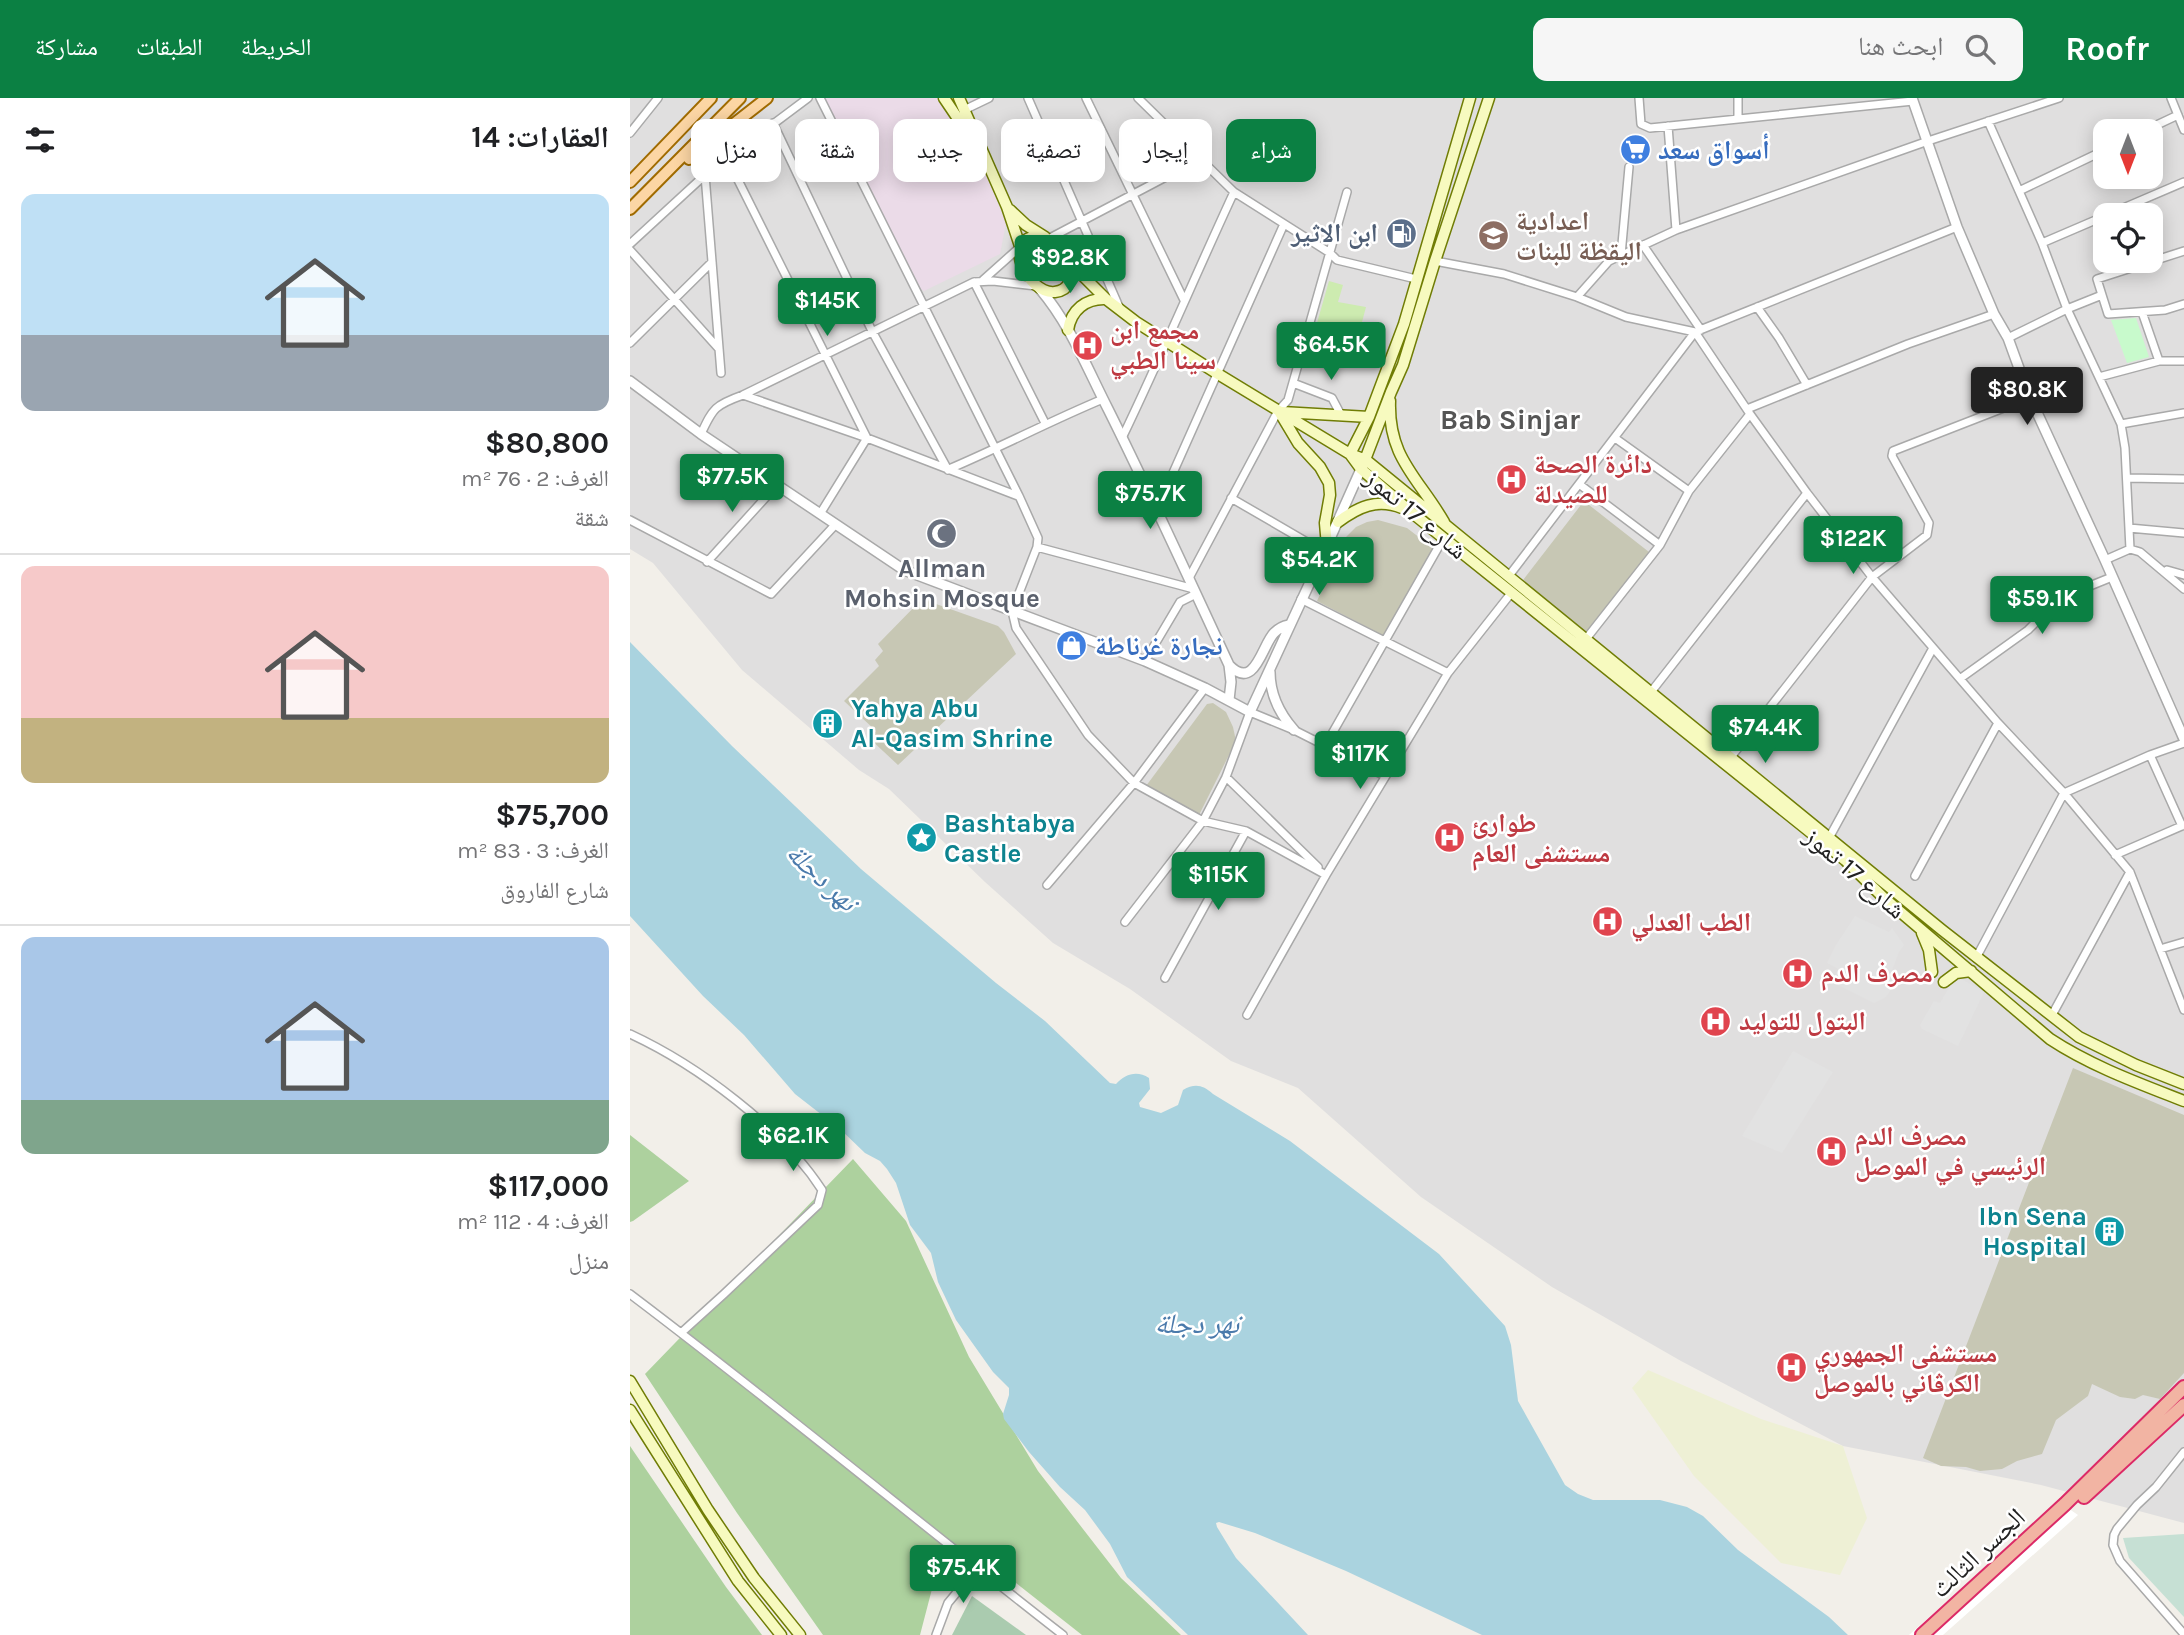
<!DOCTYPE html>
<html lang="ar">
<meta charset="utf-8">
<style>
body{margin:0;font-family:Karla,"Noto Naskh Arabic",sans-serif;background:#f6f6f6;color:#202124;direction:rtl;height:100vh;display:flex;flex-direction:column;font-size:26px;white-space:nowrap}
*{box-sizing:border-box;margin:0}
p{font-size:23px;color:#757577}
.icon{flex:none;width:38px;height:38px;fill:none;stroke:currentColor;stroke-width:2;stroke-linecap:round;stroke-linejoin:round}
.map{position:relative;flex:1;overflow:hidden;direction:ltr}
.side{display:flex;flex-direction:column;background:#fff;width:630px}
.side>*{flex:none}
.hud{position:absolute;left:21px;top:21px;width:665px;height:63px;direction:rtl;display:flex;gap:14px}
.needle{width:46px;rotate:180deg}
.buttons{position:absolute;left:1463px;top:21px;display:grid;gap:14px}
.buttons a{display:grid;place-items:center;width:70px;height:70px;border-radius:14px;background:#fff;box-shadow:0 4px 18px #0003;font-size:35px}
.price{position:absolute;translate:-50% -60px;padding:0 16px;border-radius:7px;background:#0b8043;color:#fff;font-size:23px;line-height:46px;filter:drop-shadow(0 2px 4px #0008)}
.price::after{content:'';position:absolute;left:50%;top:42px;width:21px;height:16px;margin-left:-10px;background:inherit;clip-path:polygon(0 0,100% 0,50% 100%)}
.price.on{background:#222;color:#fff}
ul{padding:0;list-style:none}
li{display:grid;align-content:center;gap:14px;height:371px;padding:0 21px}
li+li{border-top:2px solid #e0e0e0}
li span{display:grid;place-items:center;height:217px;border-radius:14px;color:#555}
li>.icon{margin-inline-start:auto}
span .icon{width:126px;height:126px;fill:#fffc;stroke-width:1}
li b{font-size:30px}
h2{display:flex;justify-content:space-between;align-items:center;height:84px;padding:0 21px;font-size:30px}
.tag{padding:0 24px;border-radius:14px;background:#fff;box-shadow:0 4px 18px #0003;font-size:24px;line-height:63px}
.tag.on{background:#0b8043;color:#fff}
header{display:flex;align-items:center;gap:42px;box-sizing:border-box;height:98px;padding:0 35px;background:#0b8043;color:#fff}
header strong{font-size:33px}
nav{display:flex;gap:38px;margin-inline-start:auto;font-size:24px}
.search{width:490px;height:63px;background:#f6f6f6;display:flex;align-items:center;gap:18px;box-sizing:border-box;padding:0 24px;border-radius:14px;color:#757577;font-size:26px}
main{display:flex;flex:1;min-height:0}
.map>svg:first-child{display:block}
.residential{fill:#e0dfdf;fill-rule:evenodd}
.industrial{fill:#ebdbe8}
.construction{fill:#c7c7b4}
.farmland{fill:#eef0d5}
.grass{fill:#cdebb0}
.forest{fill:#add19e}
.wetland{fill:#c6e0d4}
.cemetery{fill:#aacbaf}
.park{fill:#c8facc}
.parking{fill:#e2e2e2}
.water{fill:#aad3df}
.pier{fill:#fff}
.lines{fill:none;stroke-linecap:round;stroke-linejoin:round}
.minor-casing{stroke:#a9a9a9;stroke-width:10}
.tertiary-casing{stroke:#a9a9a9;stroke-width:12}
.secondary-casing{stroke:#707d05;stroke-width:13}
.primary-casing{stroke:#a06b00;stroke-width:14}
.trunk-casing{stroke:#dc2a67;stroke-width:16}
.minor{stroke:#fff;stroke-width:7}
.tertiary{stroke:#fff;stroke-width:9}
.secondary{stroke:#f7fabf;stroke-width:10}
.primary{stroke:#fcd6a4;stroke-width:10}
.trunk{stroke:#f2b4a3;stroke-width:12}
.labels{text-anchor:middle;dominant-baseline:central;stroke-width:5;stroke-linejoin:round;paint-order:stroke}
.shop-label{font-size:26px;font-weight:bold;fill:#366cbe;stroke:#fff;text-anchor:start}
.education-label{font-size:26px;font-weight:bold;fill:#785e54;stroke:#fff;text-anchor:start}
.service-label{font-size:26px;font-weight:bold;fill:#4e5e75;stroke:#fff;text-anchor:end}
.health-label{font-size:26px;font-weight:bold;fill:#be3a42;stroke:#fff;text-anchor:start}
.street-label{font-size:26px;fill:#222;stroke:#fff}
.worship-label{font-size:26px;font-weight:bold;fill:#5b616d;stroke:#fff}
.culture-label{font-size:26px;font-weight:bold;fill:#0d838f;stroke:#fff;text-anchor:start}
.neighbourhood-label{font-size:28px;font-weight:bold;fill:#555;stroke:#fff}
.water-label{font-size:28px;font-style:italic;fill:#4a7aab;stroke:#fff}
</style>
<header>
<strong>Roofr</strong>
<div class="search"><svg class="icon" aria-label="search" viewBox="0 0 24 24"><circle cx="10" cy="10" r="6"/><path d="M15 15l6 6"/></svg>ابحث هنا</div>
<nav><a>الخريطة</a><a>الطبقات</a><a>مشاركة</a></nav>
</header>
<main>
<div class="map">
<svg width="1554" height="1537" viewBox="0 0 1554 1537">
<rect width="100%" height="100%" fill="#f2efe9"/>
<path class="residential" d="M0,0H1554V1425L1411,1387L1213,1348L1051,1263L922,1189L791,1099L668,990L601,963L500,891L423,845L355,784L259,691L229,672L112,572L23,465L0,451ZM1475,33H1521V79H1475ZM1475,117H1521V163H1475Z"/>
<path class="industrial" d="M194,0H311L352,66L376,125L370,156L294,193L291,191Z"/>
<path class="construction" d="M954,403L1019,454L955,538L890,486Z
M748,422L777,430L803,450L754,538L687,503L716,439L726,429L737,424Z
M292,501L368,528L374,534L386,556L268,667L239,640L246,633L214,603L249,568L245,562L253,553L248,546Z
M583,605L596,614L603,629L606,643L569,717L516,688L577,606Z
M1443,970L1554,1017V1275L1530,1301L1513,1297L1505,1301L1490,1299L1462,1286L1458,1298L1426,1322L1412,1356L1387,1363L1372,1371L1350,1373L1336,1369L1311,1368L1293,1360Z"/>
<path class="farmland" d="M1018,1272L1131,1321L1213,1348L1237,1420L1210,1477L1151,1465L1064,1378L1002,1290Z"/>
<path class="grass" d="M699,183L713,187L708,204L736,209L728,239L702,232L696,249H691L687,262L677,260Z"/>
<path class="forest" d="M0,1037L59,1083L3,1123L0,1124Z
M223,1061L276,1123L339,1259L408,1373L491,1480L551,1537H452L386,1485L347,1466L323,1469L302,1491L290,1537H193L107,1415L15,1276Z
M0,1348L96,1489L132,1537H0Z"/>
<path class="wetland" d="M1554,1436V1519L1499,1460L1493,1440Z"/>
<path class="cemetery" d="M342,1498L396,1537H322Z"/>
<path class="park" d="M410,143C421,152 431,163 429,178C404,190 379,146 410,143Z
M1506,220L1519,259L1497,265L1481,222Z"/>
<path class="parking" d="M1225,818L1259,834L1262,830L1274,847L1269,854L1262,872L1271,877L1256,899L1244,905L1202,884L1208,871L1197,865L1206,847Z
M1326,878L1354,894L1328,948L1292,931L1290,927L1304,903L1310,905Z
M1163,953L1203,974L1152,1055L1112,1038Z"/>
<path class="water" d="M0,544L102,648L231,771L366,885L415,923L480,985L486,986C495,976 507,972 519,980L520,991L509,1005L510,1009L531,1015L548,1007L553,992C565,985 573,987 583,996L660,1043L809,1156L875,1228L881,1247L888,1303L935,1387L948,1396L963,1402H1030L1057,1409L1073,1418L1108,1452L1199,1519L1218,1537H852L716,1473L625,1435L589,1424L586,1425L587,1429L606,1460L678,1537H558L497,1479L480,1446L455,1412L430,1389L399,1354L374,1321L373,1316L379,1297V1290L363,1274L326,1222L308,1184L301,1155L280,1127L266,1085L257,1071L250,1063L235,1055L210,1031L165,996L114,937L73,898L0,818Z"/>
<path class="pier" d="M1429,1404L1448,1417L1313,1537H1279Z"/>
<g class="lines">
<defs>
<path id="minor" d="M190,0L389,398L408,440L407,449L382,513L386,530L458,637L504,685L573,723L616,733L696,777
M398,0L490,211
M456,0L554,202
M508,0L604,94L700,155L707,162L786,181
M1009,0L1011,26L1020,30L1283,3
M1108,0V20
M1541,0L1554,32
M334,12L359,0
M1358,23L1412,145L1437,211L1491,326L1495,350L1500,451L1475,462
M143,25L242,233L318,372
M1038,28L1046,132
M1514,33L1548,17
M0,35L28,0
M97,60L237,340L190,416
M75,77L91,275
M1389,93L1475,52
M1477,117L1554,84
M418,141L570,61
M1412,145L1475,118
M0,146L75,77L178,0
M1013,147L1071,232
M0,152L89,251
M991,157L999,69
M805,163L874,176L947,199L996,219L1065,234L1120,316L1177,395L1242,479L1368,625L1434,695L1500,774L1554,912
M353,182L390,149
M344,184L415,325
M1472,197L1467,181L1554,153
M947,199L979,163L1046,132L1298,43L1429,0
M1127,209L1149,240L1177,287
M1512,214L1529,263
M1378,240L1437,211L1472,197L1478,216L1535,212L1554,206
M0,245L82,164
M1469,279L1529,263H1554
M663,285L702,300L711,317
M113,297L237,340L388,398
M1117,311L1278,246L1364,216
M1491,326L1554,315
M71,336C83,310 85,307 113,297L344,184L363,183L406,188
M492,340C531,259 566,176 604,94
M985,340L1059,393
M319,371C371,349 420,323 473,301
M1497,380L1554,381
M949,386L1030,447
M601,400L694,454
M526,413L654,126
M0,422L141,496L205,427
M1499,430L1554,435
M407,449L564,491
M1500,451L1510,454L1554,491
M77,464L147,387
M1537,472L1554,477
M878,479L1065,234L1327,129
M559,480L648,313L658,302L717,94
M671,501L818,575
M956,541L1030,447L1059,393L1120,316
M515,563L550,504L566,496
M1331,580L1398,532L1412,518L1440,496L1482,479
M1021,594L1177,395
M695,648L813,441
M1520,657L1552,728
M1101,659L1242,479L1297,437L1299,425L1262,358L1263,353L1394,302L1398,295
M596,679L688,769
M1199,740L1303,550
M1485,757L1554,727
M1285,778L1368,625
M417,787L504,685L575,590
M495,824L573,723L596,679L620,614L664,632L755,678
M1530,851L1554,844
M1346,860L1434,695L1520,657L1554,645
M535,880L616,733
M617,917L696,777L818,575L882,494
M1422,917L1500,774
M0,936C67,967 152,1030 192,1092L188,1107L94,1196L51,1235
M0,1196C147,1307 288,1424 433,1537
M1554,1354L1526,1389L1507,1407L1487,1431L1484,1437L1483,1447L1490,1463L1554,1536
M306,1537L318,1505L347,1470"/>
<path id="tertiary" d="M1282,0L1327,129L1364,216L1378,240L1398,295L1475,462L1554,641
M410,191C440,226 457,270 478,311C520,395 559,481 599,567C625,594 632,547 644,535C649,530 654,528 659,527
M0,283L71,336L274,472L515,563L575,590L620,614L694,454L731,371
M640,574C640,597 649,615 664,632
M599,602L601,584L599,567"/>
<path id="secondary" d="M314,0L343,43
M329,0L377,109L390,148
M380,112L396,127L415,139
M410,138C434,144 456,190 425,194C398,197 369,139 410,138Z
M436,161L476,201L506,224L588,276L720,356L736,362L1312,832L1449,939L1506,967L1554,986
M438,232C441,212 456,200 476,201
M760,303C758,360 788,379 814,424
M652,314L739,319
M650,315L668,345L690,369L699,385L700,397L695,425L697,448
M720,356L731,371L781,414L1215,762L1254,800L1420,941C1461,968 1508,985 1554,1003
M720,356L739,319L774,226L840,0
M733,367L761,294L773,267L805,163L859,0
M708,424C728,409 747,400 772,410
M1292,835L1299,852L1302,874
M1314,884L1326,875L1341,873
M0,1283L78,1412L124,1480L170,1537
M0,1312L108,1483L151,1537"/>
<path id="primary" d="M59,61L137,0
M0,84L81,0
M0,111L110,0"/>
<path id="trunk" d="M1454,1399L1554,1307
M1292,1537L1435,1406L1554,1289"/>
</defs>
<use href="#minor" class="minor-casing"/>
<use href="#tertiary" class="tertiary-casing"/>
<use href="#secondary" class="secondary-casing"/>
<use href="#primary" class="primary-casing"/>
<use href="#trunk" class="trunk-casing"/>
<use href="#minor" class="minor"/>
<use href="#tertiary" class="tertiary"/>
<use href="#secondary" class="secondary"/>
<use href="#primary" class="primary"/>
<use href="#trunk" class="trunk"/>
</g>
<defs>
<symbol id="supermarket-disc" viewBox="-11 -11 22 22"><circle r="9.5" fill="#3f7fe0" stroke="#fff"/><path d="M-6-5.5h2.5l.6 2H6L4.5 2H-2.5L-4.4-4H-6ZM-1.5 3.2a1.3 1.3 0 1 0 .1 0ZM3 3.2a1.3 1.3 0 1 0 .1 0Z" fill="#fff"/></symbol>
<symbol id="fuel-disc" viewBox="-11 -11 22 22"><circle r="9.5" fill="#5c6f8a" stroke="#fff"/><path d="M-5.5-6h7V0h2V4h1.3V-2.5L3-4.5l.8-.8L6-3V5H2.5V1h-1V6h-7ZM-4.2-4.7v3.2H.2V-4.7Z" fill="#fff"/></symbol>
<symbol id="school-disc" viewBox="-11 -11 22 22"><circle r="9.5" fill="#8d6e63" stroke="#fff"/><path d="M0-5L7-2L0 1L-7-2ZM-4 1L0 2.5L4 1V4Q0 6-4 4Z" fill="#fff"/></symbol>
<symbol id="hospital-disc" viewBox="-11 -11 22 22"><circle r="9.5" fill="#e0444e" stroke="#fff"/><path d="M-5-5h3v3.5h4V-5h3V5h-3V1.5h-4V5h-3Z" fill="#fff"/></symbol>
<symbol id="mosque-disc" viewBox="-11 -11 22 22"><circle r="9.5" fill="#6b7280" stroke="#fff"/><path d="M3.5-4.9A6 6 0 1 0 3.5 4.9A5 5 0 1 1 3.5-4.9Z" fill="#fff"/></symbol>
<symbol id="shop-disc" viewBox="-11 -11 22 22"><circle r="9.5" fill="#3f7fe0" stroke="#fff"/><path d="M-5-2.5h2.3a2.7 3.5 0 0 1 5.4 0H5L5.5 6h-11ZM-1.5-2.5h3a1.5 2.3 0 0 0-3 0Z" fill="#fff"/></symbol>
<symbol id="building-disc" viewBox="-11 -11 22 22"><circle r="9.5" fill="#0f9aa8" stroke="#fff"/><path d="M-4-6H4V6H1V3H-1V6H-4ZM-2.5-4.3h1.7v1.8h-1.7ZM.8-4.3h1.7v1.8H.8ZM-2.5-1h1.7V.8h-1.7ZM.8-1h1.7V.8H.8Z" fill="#fff"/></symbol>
<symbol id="sight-disc" viewBox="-11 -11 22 22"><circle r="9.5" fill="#0f9aa8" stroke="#fff"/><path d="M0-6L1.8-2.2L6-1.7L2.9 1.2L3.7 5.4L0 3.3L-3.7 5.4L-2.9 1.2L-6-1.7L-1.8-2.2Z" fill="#fff"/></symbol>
</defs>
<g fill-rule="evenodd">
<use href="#supermarket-disc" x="988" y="34" width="35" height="35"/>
<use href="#fuel-disc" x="754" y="118" width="35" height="35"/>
<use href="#school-disc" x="846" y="120" width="35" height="35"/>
<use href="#hospital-disc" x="440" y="230" width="35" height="35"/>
<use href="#hospital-disc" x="864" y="364" width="35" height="35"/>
<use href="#mosque-disc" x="294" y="418" width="35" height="35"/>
<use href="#shop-disc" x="424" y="530" width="35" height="35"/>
<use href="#building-disc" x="180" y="608" width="35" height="35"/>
<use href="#sight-disc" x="274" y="722" width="35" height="35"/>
<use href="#hospital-disc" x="802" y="722" width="35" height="35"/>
<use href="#hospital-disc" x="960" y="806" width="35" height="35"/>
<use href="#hospital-disc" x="1150" y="858" width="35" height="35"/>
<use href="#hospital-disc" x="1068" y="906" width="35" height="35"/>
<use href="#hospital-disc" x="1184" y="1036" width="35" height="35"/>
<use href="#building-disc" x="1462" y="1116" width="35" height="35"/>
<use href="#hospital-disc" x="1144" y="1252" width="35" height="35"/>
</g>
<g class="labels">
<g class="shop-label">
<text x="1028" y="52">أسواق سعد</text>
<text x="465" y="548">نجارة غرناطة</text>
</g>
<g class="education-label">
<text x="886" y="123">اعدادية<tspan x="886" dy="30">اليقظة للبنات</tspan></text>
</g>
<g class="service-label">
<text x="748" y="135">ابن الاثير</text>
</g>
<g class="health-label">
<text x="480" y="232">مجمع ابن<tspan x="480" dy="30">سينا الطبي</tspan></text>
<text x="904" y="366">دائرة الصحة<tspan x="904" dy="30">للصيدلة</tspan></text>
<text x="842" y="725">طوارئ<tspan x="842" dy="30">مستشفى العام</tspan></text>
<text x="1001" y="824">الطب العدلي</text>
<text x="1191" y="875">مصرف الدم</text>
<text x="1109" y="923">البتول للتوليد</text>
<text x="1225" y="1038">مصرف الدم<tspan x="1225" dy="30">الرئيسي في الموصل</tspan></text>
<text x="1184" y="1255">مستشفى الجمهوري<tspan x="1184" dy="30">الكرڤاني بالموصل</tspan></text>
</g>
<g class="street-label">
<text transform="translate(786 416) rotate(40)">شارع 17 تموز</text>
<text transform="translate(1225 775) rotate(41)">شارع 17 تموز</text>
<text transform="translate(1348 1455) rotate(-43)">الجسر الثالث</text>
</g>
<g class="worship-label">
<text x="312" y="470">Allman<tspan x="312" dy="30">Mohsin Mosque</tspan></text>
</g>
<g class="culture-label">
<text x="221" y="610">Yahya Abu<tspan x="221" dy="30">Al-Qasim Shrine</tspan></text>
<text x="314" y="725">Bashtabya<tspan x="314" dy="30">Castle</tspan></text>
<text x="1457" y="1118" text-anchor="end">Ibn Sena<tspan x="1457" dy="30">Hospital</tspan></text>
</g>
<g class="neighbourhood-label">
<text x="880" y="321">Bab Sinjar</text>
</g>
<g class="water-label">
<text transform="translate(192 779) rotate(43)">نهر دجلة</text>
<text x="567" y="1225">نهر دجلة</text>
</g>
</g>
</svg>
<div class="buttons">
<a><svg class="needle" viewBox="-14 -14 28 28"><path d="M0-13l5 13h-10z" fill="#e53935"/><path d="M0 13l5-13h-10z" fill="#757577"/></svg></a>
<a><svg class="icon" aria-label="locate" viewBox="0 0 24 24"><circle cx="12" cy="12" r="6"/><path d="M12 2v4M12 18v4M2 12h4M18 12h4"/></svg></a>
</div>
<b class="price" style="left:440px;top:197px">$92.8K</b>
<b class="price" style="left:197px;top:240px">$145K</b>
<b class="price" style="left:701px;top:284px">$64.5K</b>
<b class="price on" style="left:1397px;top:329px">$80.8K</b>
<b class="price" style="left:102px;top:416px">$77.5K</b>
<b class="price" style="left:520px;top:433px">$75.7K</b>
<b class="price" style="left:1223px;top:478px">$122K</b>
<b class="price" style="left:689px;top:499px">$54.2K</b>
<b class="price" style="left:1412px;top:538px">$59.1K</b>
<b class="price" style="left:1135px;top:667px">$74.4K</b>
<b class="price" style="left:730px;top:693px">$117K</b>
<b class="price" style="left:588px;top:814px">$115K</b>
<b class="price" style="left:163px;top:1075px">$62.1K</b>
<b class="price" style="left:333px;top:1507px">$75.4K</b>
<div class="hud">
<a class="tag on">شراء</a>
<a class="tag">إيجار</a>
<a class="tag">تصفية</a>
<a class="tag">جديد</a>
<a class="tag">شقة</a>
<a class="tag">منزل</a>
</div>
</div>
<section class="side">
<h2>العقارات: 14<svg class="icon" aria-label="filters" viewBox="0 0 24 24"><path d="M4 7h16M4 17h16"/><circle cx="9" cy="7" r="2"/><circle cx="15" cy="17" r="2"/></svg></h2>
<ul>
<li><span style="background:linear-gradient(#bfe0f5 65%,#9aa5b1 0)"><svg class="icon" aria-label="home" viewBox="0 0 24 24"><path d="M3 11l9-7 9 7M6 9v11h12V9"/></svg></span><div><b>$80,800</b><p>الغرف: 2 · 76 m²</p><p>شقة</p></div></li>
<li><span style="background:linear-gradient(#f6c9c9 70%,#c2b280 0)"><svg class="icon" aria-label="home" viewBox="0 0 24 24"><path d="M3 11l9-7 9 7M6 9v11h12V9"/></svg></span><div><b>$75,700</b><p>الغرف: 3 · 83 m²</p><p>شارع الفاروق</p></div></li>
<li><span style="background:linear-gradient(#a9c7e8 75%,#7fa58c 0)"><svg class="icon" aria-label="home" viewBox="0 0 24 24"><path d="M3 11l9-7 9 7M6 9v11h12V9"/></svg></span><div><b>$117,000</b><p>الغرف: 4 · 112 m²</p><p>منزل</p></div></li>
</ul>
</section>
</main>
